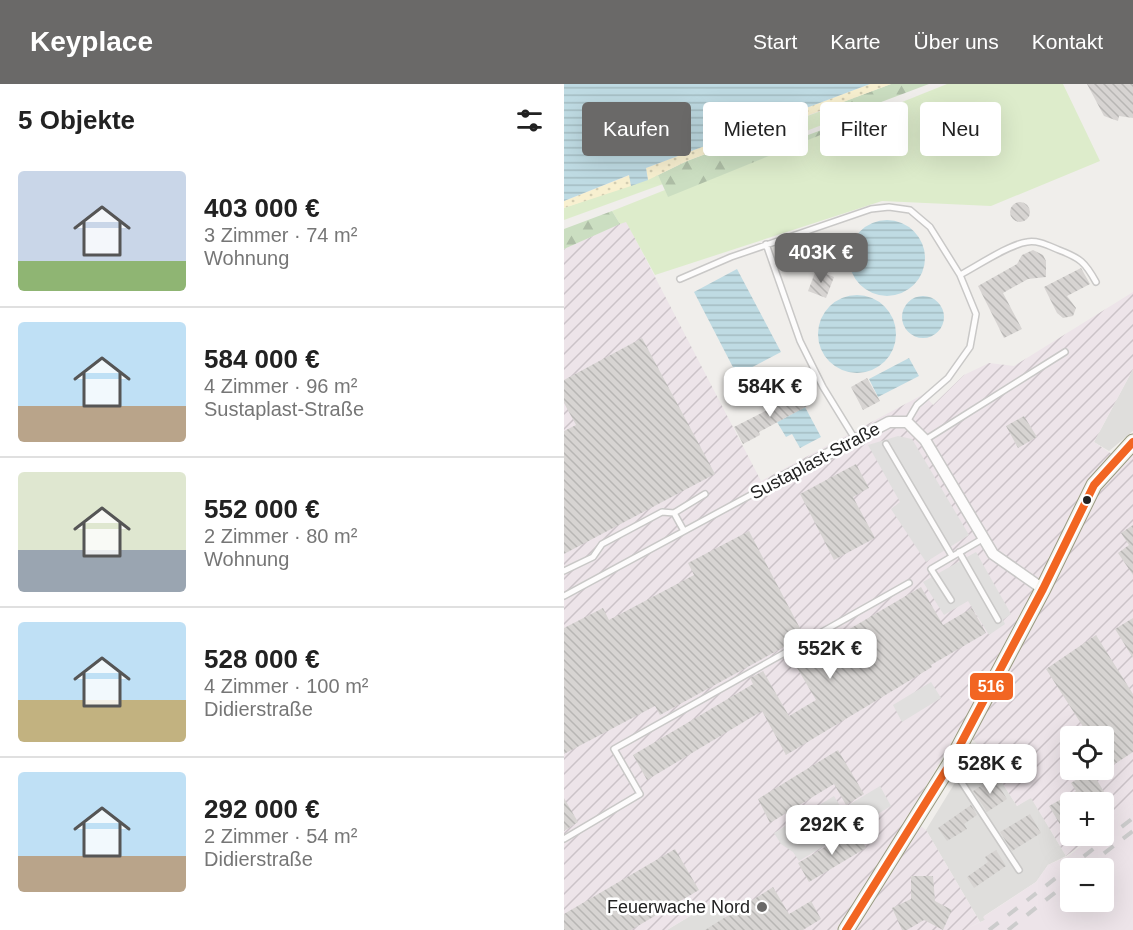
<!DOCTYPE html>
<html lang="de">
<meta charset="utf-8">
<style>
body{margin:0;font-family:Arial,sans-serif;background:#f2f2f2;color:#222;height:100vh;display:flex;flex-direction:column;font-size:22px;white-space:nowrap}
*{box-sizing:border-box;margin:0}
p{font-size:20px;color:#767676}
.icon{flex:none;width:33px;height:33px;fill:none;stroke:currentColor;stroke-width:2;stroke-linecap:round;stroke-linejoin:round}
.map{position:relative;flex:1;overflow:hidden}
.drawer{display:flex;flex-direction:column;background:#fff;width:564px}
.drawer>*{flex:none}
.banner{position:absolute;left:18px;top:18px;width:460px;height:54px;display:flex;gap:12px}
.tools{position:absolute;left:496px;top:642px;display:grid;gap:12px}
.tools a{display:grid;place-items:center;width:54px;height:54px;border-radius:6px;background:#fff;box-shadow:0 6px 24px #0002;font-size:30px}
.price{position:absolute;translate:-50% -51px;padding:0 14px;border-radius:12px;background:#fff;color:#222;font-size:20px;line-height:39px;filter:drop-shadow(0 2px 3px #0008)}
.price::after{content:'';position:absolute;left:50%;top:36px;width:18px;height:14px;margin-left:-9px;background:inherit;clip-path:polygon(0 0,100% 0,50% 100%)}
.price.active{background:#6a6968;color:#fff}
ul{padding:0;list-style:none}
li{display:flex;align-items:center;gap:18px;height:150px;padding:0 18px}
li+li{border-top:2px solid #e0e0e0}
li span{display:grid;place-items:center;flex:none;width:168px;height:120px;border-radius:6px;color:#555}
li>.icon{margin-inline-start:auto}
span .icon{width:72px;height:72px;fill:#fffc;stroke-width:1}
li b{font-size:26px}
h2{display:flex;justify-content:space-between;align-items:center;height:72px;padding:0 18px;font-size:26px}
.pill{padding:0 21px;border-radius:6px;background:#fff;box-shadow:0 6px 24px #0002;font-size:21px;line-height:54px}
.pill.active{background:#6a6968;color:#fff}
header{display:flex;align-items:center;gap:36px;box-sizing:border-box;height:84px;padding:0 30px;background:#6a6968;color:#fff}
header strong{font-size:28px}
nav{display:flex;gap:33px;margin-inline-start:auto;font-size:21px}
main{display:flex;flex:1;min-height:0}
.map>svg:first-child{display:block}
.residential{fill:#dfdedc}
.industrial{fill:url(#industrial-furrows);fill-rule:evenodd}
.railway{fill:#ede4e9;fill-rule:evenodd}
.grass{fill:#ddeccb}
.forest{fill:url(#forest-firs)}
.sand{fill:url(#sand-dots)}
.parking{fill:#e0dfde}
.water{fill:url(#water-rules)}
.building{fill:url(#building-back-hatch)}
.lines{fill:none;stroke-linecap:round;stroke-linejoin:round}
.lane-casing{stroke:#c9c8c7;stroke-width:8}
.street-casing{stroke:#c9c8c7;stroke-width:13}
.secondary-casing{stroke:#999a82;stroke-width:17}
.lane{stroke:#fdfcfc;stroke-width:5}
.street{stroke:#fdfcfc;stroke-width:10}
.secondary{stroke:#f4f4ed;stroke-width:15}
.rail{stroke:#ccc;stroke-width:4;stroke-dasharray:12 12;stroke-linecap:butt}
.bus-1-casing{stroke:#fff;stroke-width:12}
.bus-1{stroke:#f26522;stroke-width:8}
.bus-dot{fill:#222;stroke:#fff;stroke-width:2}
.poi-dot{fill:#6a6968;stroke:#fff;stroke-width:2}
.labels{text-anchor:middle;dominant-baseline:central;stroke-width:5;stroke-linejoin:round;paint-order:stroke}
.street-label{font-size:18px;fill:#222;stroke:#fff}
.poi-label{font-size:18px;fill:#222;stroke:#fff;text-anchor:end}
.line-badge{stroke:#fff;stroke-width:2}
.badge-label{font-size:16px;text-anchor:middle;font-weight:bold;fill:#fff}
</style>
<header>
<strong>Keyplace</strong>
<nav><a>Start</a><a>Karte</a><a>Über uns</a><a>Kontakt</a></nav>
</header>
<main>
<section class="drawer">
<h2>5 Objekte<svg class="icon" aria-label="filters" viewBox="0 0 24 24"><path d="M4 7h16M4 17h16"/><circle cx="9" cy="7" r="2"/><circle cx="15" cy="17" r="2"/></svg></h2>
<ul>
<li><span style="background:linear-gradient(#c9d6e8 75%,#8fb573 0)"><svg class="icon" aria-label="home" viewBox="0 0 24 24"><path d="M3 11l9-7 9 7M6 9v11h12V9"/></svg></span><div><b>403 000 €</b><p>3 Zimmer · 74 m²</p><p>Wohnung</p></div></li>
<li><span style="background:linear-gradient(#bfe0f5 70%,#b9a48a 0)"><svg class="icon" aria-label="home" viewBox="0 0 24 24"><path d="M3 11l9-7 9 7M6 9v11h12V9"/></svg></span><div><b>584 000 €</b><p>4 Zimmer · 96 m²</p><p>Sustaplast-Straße</p></div></li>
<li><span style="background:linear-gradient(#dfe7d0 65%,#9aa5b1 0)"><svg class="icon" aria-label="home" viewBox="0 0 24 24"><path d="M3 11l9-7 9 7M6 9v11h12V9"/></svg></span><div><b>552 000 €</b><p>2 Zimmer · 80 m²</p><p>Wohnung</p></div></li>
<li><span style="background:linear-gradient(#bfe0f5 65%,#c2b280 0)"><svg class="icon" aria-label="home" viewBox="0 0 24 24"><path d="M3 11l9-7 9 7M6 9v11h12V9"/></svg></span><div><b>528 000 €</b><p>4 Zimmer · 100 m²</p><p>Didierstraße</p></div></li>
<li><span style="background:linear-gradient(#bfe0f5 70%,#b9a48a 0)"><svg class="icon" aria-label="home" viewBox="0 0 24 24"><path d="M3 11l9-7 9 7M6 9v11h12V9"/></svg></span><div><b>292 000 €</b><p>2 Zimmer · 54 m²</p><p>Didierstraße</p></div></li>
</ul>
</section>
<div class="map">
<svg width="569" height="846" viewBox="0 0 569 846">
<defs>
<pattern id="industrial-furrows" width="10" height="10" patternUnits="userSpaceOnUse" patternTransform="scale(1.5)"><rect width="10" height="10" fill="#ede4e9"/><path d="M-1 1l2-2M0 10L10 0M9 11l2-2" fill="none" stroke="#cbc3c8"/></pattern>
<pattern id="forest-firs" width="22" height="20" patternUnits="userSpaceOnUse" patternTransform="scale(1.5)"><rect width="22" height="20" fill="#cbdec1"/><path d="M5 1l3.5 6h-7zM16 11l3.5 6h-7z" fill="#aebea6"/></pattern>
<pattern id="sand-dots" width="8" height="8" patternUnits="userSpaceOnUse" patternTransform="scale(1.5)"><rect width="8" height="8" fill="#f8f0d0"/><path d="M2 2h.1M6 6h.1" fill="none" stroke="#d4ceb2" stroke-width="1.8" stroke-linecap="round"/></pattern>
<pattern id="water-rules" width="6" height="5" patternUnits="userSpaceOnUse" patternTransform="scale(1.5)"><rect width="6" height="5" fill="#bfdbe3"/><path d="M0 2.5h6" fill="none" stroke="#a4bcc2"/></pattern>
<pattern id="building-back-hatch" width="6" height="6" patternUnits="userSpaceOnUse" patternTransform="scale(1.5)"><rect width="6" height="6" fill="#d7d4d2"/><path d="M-1 5l2 2M0 0l6 6M5-1l2 2" fill="none" stroke="#b8b6b4"/></pattern>
</defs>
<rect width="100%" height="100%" fill="#f0eeeb"/>
<path class="residential" d="M569,285V347L545,367L530,358Z
M414,661L453,722L467,713L502,772L484,781L472,798L420,832L421,836L416,838L362,746Z
M153,816L168,846H103Z"/>
<path class="industrial" d="M62,137L197,397L360,310L369,321L400,291L425,279L450,282L569,208V285L530,358L558,377L569,367V720L540,743V718H507V752H529L502,772L467,714L453,722L414,661L396,643L344,733L362,746L416,838L400,846H168L152,816L103,846H0V165ZM507,652H540V686H507Z"/>
<path class="railway" d="M569,720V846H400L421,836L419,833L472,798L484,781L506,771L529,752H540V743ZM507,784H540V818H507Z"/>
<path class="grass" d="M383,0H499L536,77L427,122L318,117L91,191L62,138L56,140L48,127L101,106L104,112Z
M268,23L273,35L222,55L200,48Z
M94,91L99,100L0,136V124Z"/>
<path class="forest" d="M327,0H365L280,32L276,19Z
M279,38L281,41L104,113L94,91L123,77L200,48L228,57Z
M48,127L56,140L0,165V145Z"/>
<path class="sand" d="M306,0H327L123,77L84,96L82,84Z
M66,91L67,102L0,124V117Z"/>
<path class="parking" d="M334,352L348,355L405,451L362,478L327,425L336,418L304,361Z
M412,468L447,530L439,536L441,540L425,551L404,517L380,531L359,498Z
M367,598L377,614L338,638L329,621Z
M316,702L327,722L235,777L229,768L217,760L210,749L270,712L278,725Z"/>
<path class="water" d="M0,0H306L82,84L84,96L67,102L65,91L0,117Z
M285 174a38 38 0 1 1 76 0a38 38 0 1 1-76 0Z
M173,185L217,268L173,291L130,208Z
M254 250a39 39 0 1 1 78 0a39 39 0 1 1-78 0Z
M338 233a21 21 0 1 1 42 0a21 21 0 1 1-42 0Z
M345,274L355,292L314,313L305,295Z
M241,323L257,353L236,364L228,350L222,353L213,338Z"/>
<path class="building" d="M523,0H569V34L555,32L554,37L540,32Z
M446 128a10 10 0 1 1 20 0a10 10 0 1 1-20 0Z
M469,166L479,171L482,177V193L464,195L439,209L458,245L440,254L414,202L453,180L458,171Z
M517,184L526,200L503,212L512,224L509,232L499,234L493,229L480,203Z
M252,186L270,193L262,214L244,207Z
M78,254L151,390L0,470V347L12,341L0,319V296Z
M303,294L316,317L299,326L287,303Z
M239,308L245,321L195,348L196,351L179,360L170,343Z
M460,332L473,353L454,364L442,342Z
M292,380L305,404L289,413L311,454L270,476L236,410Z
M569,441V491L554,469L565,461L557,449Z
M185,447L240,552L96,631L91,622L0,670V544L39,524L45,536L130,491L124,479Z
M357,503L379,541L408,524L422,549L367,581L368,583L222,671L198,627L83,696L69,671L189,600L186,594L199,587L225,632L252,616L226,572L245,561L248,567Z
M569,534V574L551,545Z
M532,551L569,610V668L540,687V652H525L482,585Z
M274,666L300,710L282,721L270,700L206,739L194,715Z
M527,686L543,713L535,718H507V736L497,742L485,722L512,707L507,699Z
M430,694L443,715L423,728L409,707Z
M0,714L14,738L0,747Z
M407,721L413,731L400,740L403,745L383,757L374,744Z
M466,730L477,749L448,767L436,748Z
M291,745L302,764L245,798L234,779Z
M111,765L135,806L67,846H0V830Z
M432,766L442,782L410,804L403,793L424,778L421,773Z
M347,792H369L371,817L388,826L379,846L360,836L343,846H338L328,824L347,815Z
M209,803L225,830L247,817L257,835L239,846H141Z"/>
<g class="lines">
<defs>
<path id="lane" d="M202,160L236,257L259,303L291,355
M396,191C413,182 446,160 463,158C474,156 485,162 495,166C516,174 521,178 532,198
M116,195L167,173L307,125L325,123L346,126L366,143L396,191L412,230L406,263L384,294L353,321L343,338
M361,356L501,268
M322,360L388,472
M120,447L110,429L141,410
M395,468L434,536
M0,487L29,473L38,460L98,428L110,429
M0,512L209,399
M387,516L367,485L420,454
M387,682L455,786
M0,755L76,710L50,665L345,499"/>
<path id="street" d="M209,399L325,338H343L361,356L429,470L479,505"/>
<path id="secondary" d="M282,846L386,680L479,505L530,401L569,358"/>
</defs>
<use href="#lane" class="lane-casing"/>
<use href="#street" class="street-casing"/>
<use href="#secondary" class="secondary-casing"/>
<use href="#lane" class="lane"/>
<use href="#street" class="street"/>
<use href="#secondary" class="secondary"/>
<path class="rail" d="M521,784L569,747
M425,846L569,734
M444,846L507,796"/>
<defs>
<path id="bus-1" d="M282,846L386,680L479,505L530,401L569,358"/>
</defs>
<use href="#bus-1" class="bus-1-casing"/>
<use href="#bus-1" class="bus-1"/>
</g>
<circle class="bus-dot" cx="523" cy="416" r="5"/>
<circle class="poi-dot" cx="198" cy="823" r="6"/>
<g class="labels">
<g class="street-label">
<text transform="translate(251 377) rotate(-28)">Sustaplast-Straße</text>
</g>
<g class="poi-label">
<text x="186" y="823">Feuerwache Nord</text>
</g>
</g>
<rect class="line-badge" x="405" y="588" width="45" height="29" rx="6" fill="#f26522"/>
<g class="badge-label">
<text x="427" y="608">516</text>
</g>
</svg>
<div class="tools">
<a><svg class="icon" aria-label="locate" viewBox="0 0 24 24"><circle cx="12" cy="12" r="6"/><path d="M12 2v4M12 18v4M2 12h4M18 12h4"/></svg></a>
<a>+</a>
<a>−</a>
</div>
<b class="price active" style="left:257px;top:200px">403K €</b>
<b class="price" style="left:206px;top:334px">584K €</b>
<b class="price" style="left:266px;top:596px">552K €</b>
<b class="price" style="left:426px;top:711px">528K €</b>
<b class="price" style="left:268px;top:772px">292K €</b>
<div class="banner">
<a class="pill active">Kaufen</a>
<a class="pill">Mieten</a>
<a class="pill">Filter</a>
<a class="pill">Neu</a>
</div>
</div>
</main>
